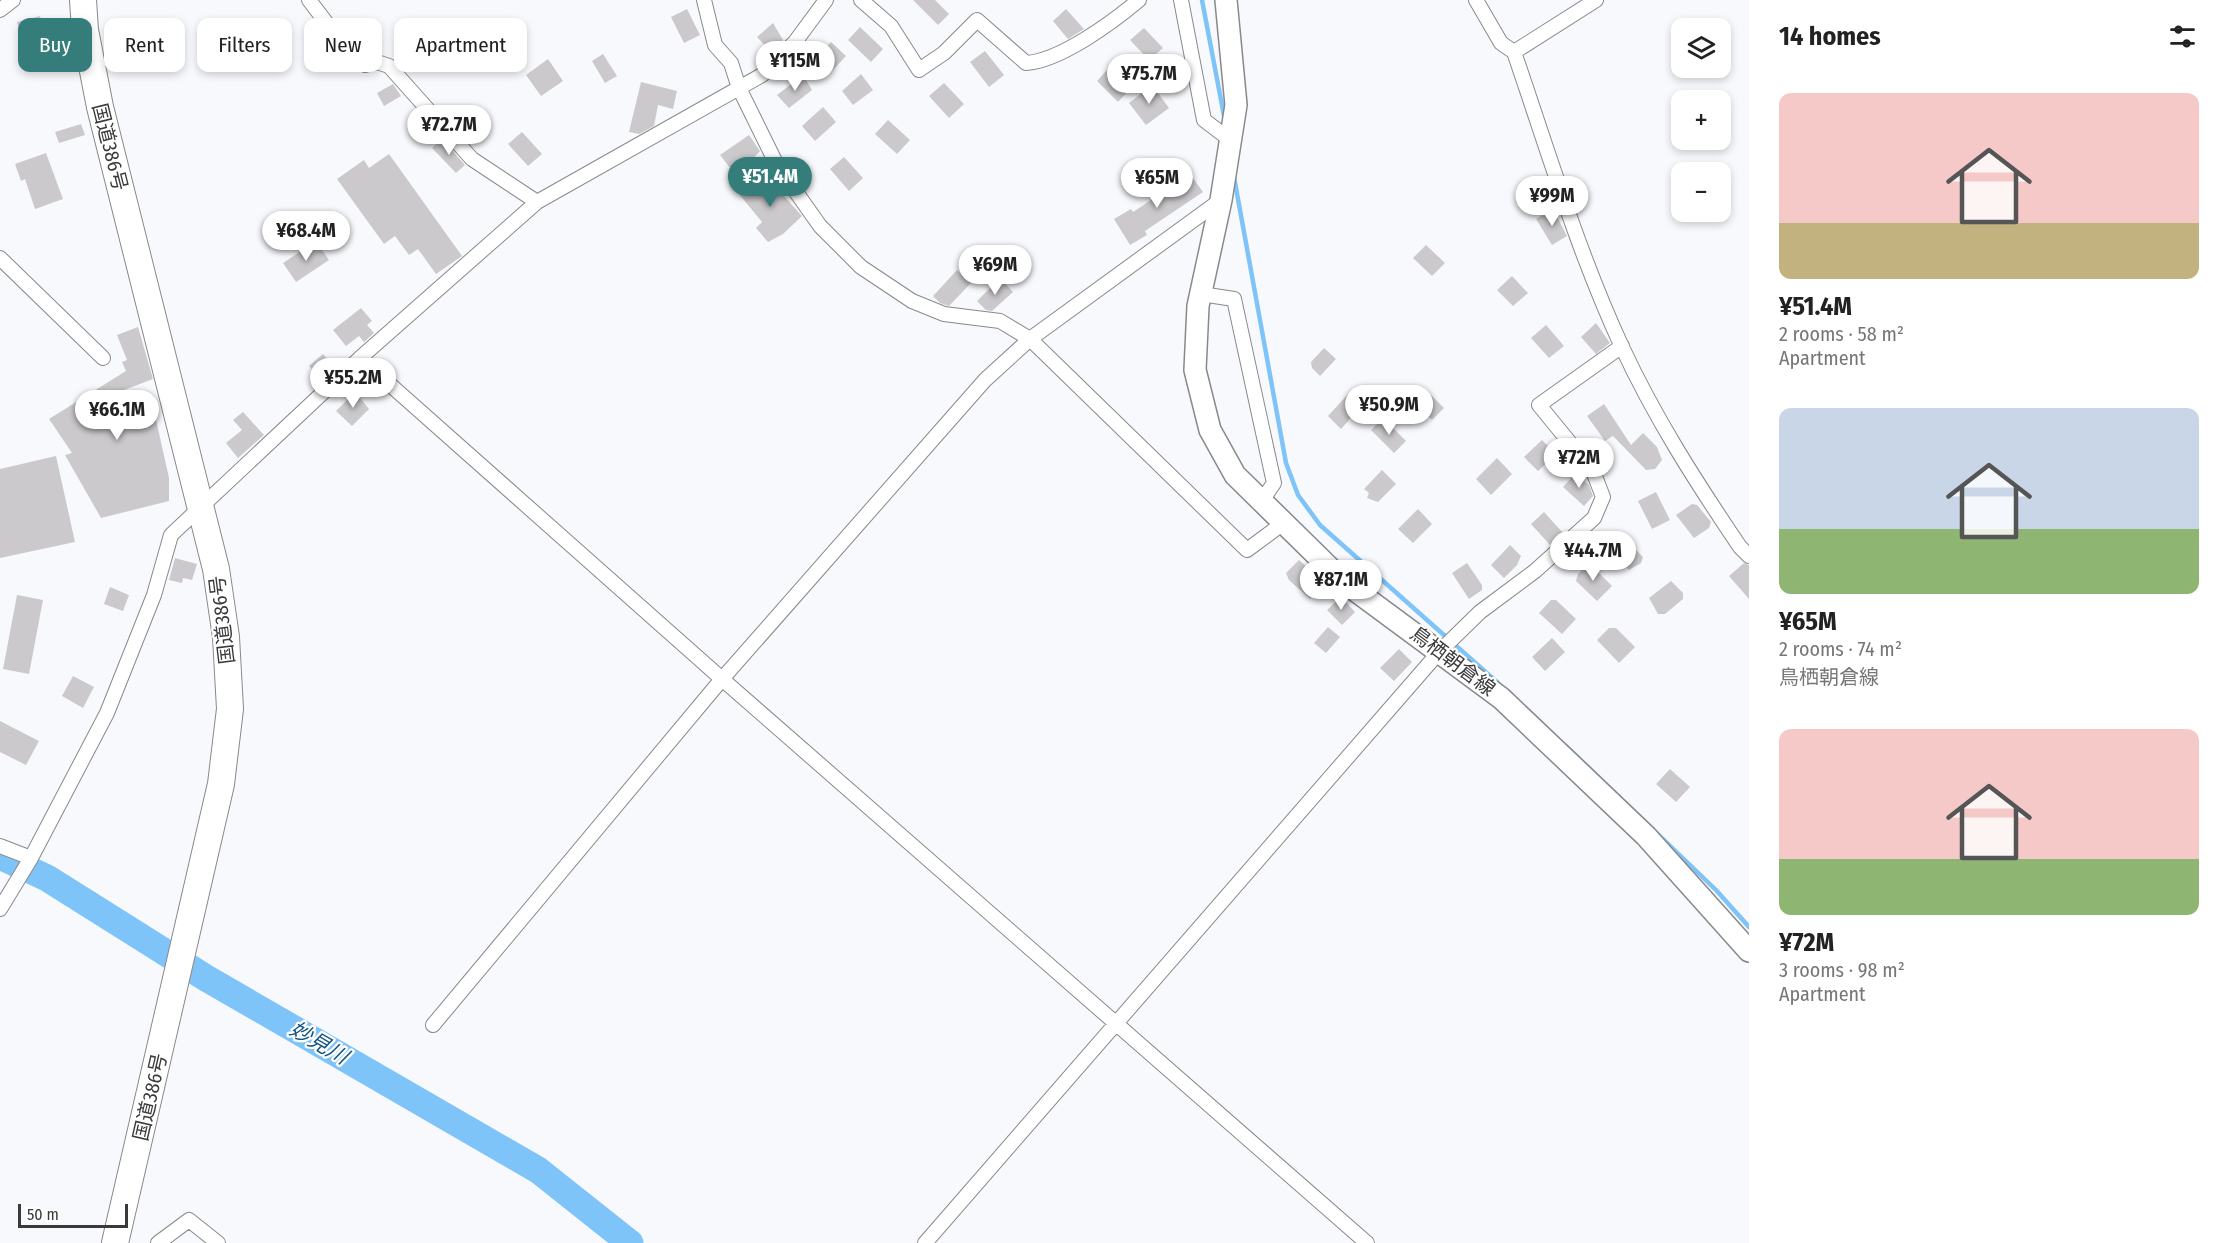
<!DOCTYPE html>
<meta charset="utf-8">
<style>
body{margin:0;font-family:"Fira Sans Condensed","Noto Sans JP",sans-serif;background:#f6f6f6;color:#222;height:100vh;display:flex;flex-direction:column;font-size:22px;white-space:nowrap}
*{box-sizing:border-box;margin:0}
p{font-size:20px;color:#767676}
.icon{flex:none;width:33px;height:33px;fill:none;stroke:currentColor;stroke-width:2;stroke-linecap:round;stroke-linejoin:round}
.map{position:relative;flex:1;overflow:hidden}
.drawer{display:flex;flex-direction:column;background:#fff;width:480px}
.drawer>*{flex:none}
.banner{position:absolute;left:18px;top:18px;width:570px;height:54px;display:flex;gap:12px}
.controls{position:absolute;left:1671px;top:18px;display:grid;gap:12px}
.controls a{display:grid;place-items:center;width:60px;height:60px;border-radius:12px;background:#fff;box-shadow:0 3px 9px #0003;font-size:30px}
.scale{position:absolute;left:18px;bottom:15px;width:110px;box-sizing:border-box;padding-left:6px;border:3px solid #3a3a3c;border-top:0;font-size:16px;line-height:21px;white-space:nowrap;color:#3a3a3c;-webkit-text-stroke:4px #fff;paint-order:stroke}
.price{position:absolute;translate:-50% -51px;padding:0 14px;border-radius:21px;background:#fff;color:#222;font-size:20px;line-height:39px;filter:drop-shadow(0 2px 3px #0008)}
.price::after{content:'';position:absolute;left:50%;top:36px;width:18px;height:14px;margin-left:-9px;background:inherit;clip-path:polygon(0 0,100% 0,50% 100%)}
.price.active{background:#357d7b;color:#fff}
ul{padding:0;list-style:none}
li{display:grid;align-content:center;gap:12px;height:318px;padding:0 30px}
li span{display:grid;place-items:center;height:186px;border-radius:12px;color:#555}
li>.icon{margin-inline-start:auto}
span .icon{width:108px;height:108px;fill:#fffc;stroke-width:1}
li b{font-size:26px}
h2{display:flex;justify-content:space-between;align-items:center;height:72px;padding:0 30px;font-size:26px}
.tag{padding:0 21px;border-radius:12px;background:#fff;box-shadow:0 3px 9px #0003;font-size:21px;line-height:54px}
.tag.active{background:#357d7b;color:#fff}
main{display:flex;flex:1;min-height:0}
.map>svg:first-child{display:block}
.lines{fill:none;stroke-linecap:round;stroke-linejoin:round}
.stream{stroke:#7fc4f8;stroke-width:4.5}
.river{stroke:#7fc4f8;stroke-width:27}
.building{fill:#cbc9cc}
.street-casing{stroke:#88898c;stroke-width:16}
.primary-casing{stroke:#88898c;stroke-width:24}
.highway-casing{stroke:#88898c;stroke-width:28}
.street{stroke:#fff;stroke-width:14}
.primary{stroke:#fff;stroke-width:21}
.highway{stroke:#fff;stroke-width:26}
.labels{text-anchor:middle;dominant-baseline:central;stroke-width:4.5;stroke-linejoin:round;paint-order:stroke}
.street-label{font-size:20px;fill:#3a3a3c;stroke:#fff}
.water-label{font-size:21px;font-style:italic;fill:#125580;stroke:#fff}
</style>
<main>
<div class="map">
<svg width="1749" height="1243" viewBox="0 0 1749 1243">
<rect width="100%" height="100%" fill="#f8f9fd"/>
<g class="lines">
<path class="stream" d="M1202,0L1225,121
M1234,177L1286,463L1298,495L1320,525L1498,683
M1566,746L1716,890L1749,927"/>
<path class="river" d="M0,856L47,878L206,978L538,1170L630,1243"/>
</g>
<path class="building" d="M913,0H935L949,14L938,25Z
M687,9L700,35L684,43L671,17Z
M1066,9L1084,29L1068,39L1053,21Z
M40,16L46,39L23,45L17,22Z
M177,22L184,33L121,68L113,55Z
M773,23L783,40L770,51L757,37Z
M860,27L883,49L871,62L848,40Z
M1144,28L1163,48L1149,60L1130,40Z
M831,42L846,56L831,72L816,57Z
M985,51L1004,75L989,87L970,62Z
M603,54L617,76L605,83L592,61Z
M548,59L563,81L541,96L526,75Z
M1108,69L1129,90L1118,102L1097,81Z
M861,74L873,90L853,105L842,91Z
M803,75L812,90L789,108L777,95Z
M641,82L677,91L673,109L658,105L654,126L639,134L629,132Z
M944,83L964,104L949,118L929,96Z
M393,84L401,96L384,106L377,93Z
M1152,85L1169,108L1146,125L1129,103Z
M823,107L836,122L815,141L802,126Z
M888,120L910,140L897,154L875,134Z
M81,124L85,135L59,143L55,132Z
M522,132L542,154L528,166L508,144Z
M749,135L760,151L749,163L731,169L720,155Z
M442,139L465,165L456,173L432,148Z
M46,153L63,199L35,209L25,179L21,181L15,164Z
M389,154L462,256L436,274L418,249L409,255L395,236L384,244L337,179L364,160L369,168Z
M844,157L863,178L849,191L830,169Z
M764,174L802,216L783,234L768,242L756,228L762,222L739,194Z
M1190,174L1203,192L1145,231L1147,235L1130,245L1114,219L1131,209L1133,212Z
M1553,209L1567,236L1552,245L1536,219Z
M313,243L315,246L318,244L329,260L296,282L283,263Z
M1426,245L1445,263L1432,276L1413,258Z
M957,270L971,283L949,306L940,303L933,296Z
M1512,276L1528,293L1513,306L1497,290Z
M1000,278L1013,292L992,311L986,310L977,301Z
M361,308L372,321L367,325L374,333L364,342L359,336L346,346L333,330Z
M1596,323L1610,343L1596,354L1581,337Z
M1546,325L1564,346L1549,358L1531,338Z
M138,327L153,379L124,390L143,419L155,415L169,478V501L101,518L65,455L72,453L49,419L126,371L122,362L127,360L117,335Z
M1324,348L1336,359L1320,376L1312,368L1311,362Z
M323,354L332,364L318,376L309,366Z
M1423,387L1444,408L1432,420L1411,399Z
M355,392L369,409L352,426L336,411Z
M1349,393L1362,405L1341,429L1328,416Z
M1604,404L1631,445L1643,433L1657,447L1662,460L1655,469L1646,470L1613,436L1605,441L1587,416Z
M243,412L264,435L238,458L226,443L242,430L233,420Z
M1383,418L1406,441L1394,453L1371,430Z
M1542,440L1556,454L1538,471L1524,457Z
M56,456L75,542L0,558V469Z
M1497,458L1512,474L1491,495L1476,479Z
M1382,470L1396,484L1378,502L1367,498L1369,493L1364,489Z
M1576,473L1589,485L1593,496L1584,506L1563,487Z
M1656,492L1670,520L1652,529L1638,501Z
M1692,504L1697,505L1711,522L1709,528L1694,538L1676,515Z
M1418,509L1432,524L1413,543L1398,529Z
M1544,512L1563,533L1550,545L1531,524Z
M1622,536L1643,557L1641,563L1629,570L1608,550Z
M1510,545L1521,556L1517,565L1504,578L1491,565Z
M175,558L197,564L192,580L183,578L182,583L169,580Z
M1299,560L1324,582L1310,599L1289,580L1286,573Z
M1467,563L1482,585V590L1469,599L1452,573Z
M1589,563L1612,586L1597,601L1576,581L1578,574Z
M1744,563L1749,565V599L1729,576Z
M1671,581L1683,593V599L1665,614H1658L1649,598Z
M110,587L129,595L123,611L104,604Z
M17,595L43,600L29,674L3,669Z
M1341,597L1355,612L1342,625L1327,610Z
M1551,600H1556L1576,619L1562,634L1539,613Z
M1328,627L1340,637L1326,653L1314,643Z
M1609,628H1616L1635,647L1619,663L1597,640Z
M1552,638L1565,652L1545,671L1532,657Z
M1399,649L1412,662L1394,681L1380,668Z
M73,676L94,687L83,708L62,696Z
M0,721L39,741L26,765L0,752Z
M1670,769L1690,787L1676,802L1656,784Z"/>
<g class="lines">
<defs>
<path id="street" d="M309,0L354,59L365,65L377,62L389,66L472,159L537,202
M704,0L715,45L731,63L739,88L777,165L820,226L861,267L912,301L944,314L1000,321L1030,339L1247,550L1282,524
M861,0L891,26L919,70L944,53L977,20L1026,63C1060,61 1113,22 1139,0
M1181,0L1204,120L1229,139
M1476,0L1501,43L1514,52C1548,151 1578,252 1622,347C1655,418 1696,482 1740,547L1749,556
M0,10L13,0
M1514,52L1596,0
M0,258L103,358
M1201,294L1234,299L1274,483L1261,502
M360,358L722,679L1367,1243
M0,846L31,858
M0,909L31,858L107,713L154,595L171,535L360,358L537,202L762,75L795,42L826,0
M433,1025L722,679L985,380L1030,339L1221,200
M158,1243L189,1220L218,1243
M925,1243L1440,651L1480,612L1535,571L1594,518L1603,497L1593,471L1539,405L1622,346"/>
<path id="primary" d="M1226,0L1236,105L1221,200L1198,306L1195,370L1210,430L1235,475L1344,582L1501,698L1646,836L1749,951"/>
<path id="highway" d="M83,0L85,30L100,107L216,569L226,637L230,709L221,784L115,1243"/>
</defs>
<use href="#street" class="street-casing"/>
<use href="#primary" class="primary-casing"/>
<use href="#highway" class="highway-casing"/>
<use href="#street" class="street"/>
<use href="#primary" class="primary"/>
<use href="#highway" class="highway"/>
</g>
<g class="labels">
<g class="street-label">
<text transform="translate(110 147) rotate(76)">国道386号</text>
<text transform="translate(222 620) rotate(-97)">国道386号</text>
<text transform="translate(1453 661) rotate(37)">鳥栖朝倉線</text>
<text transform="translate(150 1097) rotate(-77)">国道386号</text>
</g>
<g class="water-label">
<text transform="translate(319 1043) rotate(30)">妙見川</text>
</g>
</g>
</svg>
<div class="controls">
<a><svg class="icon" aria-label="layers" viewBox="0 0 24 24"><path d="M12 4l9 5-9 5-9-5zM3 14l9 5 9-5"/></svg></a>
<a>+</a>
<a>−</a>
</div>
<div class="scale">50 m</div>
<b class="price" style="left:795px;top:92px">¥115M</b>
<b class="price" style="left:1149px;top:105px">¥75.7M</b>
<b class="price" style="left:449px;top:156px">¥72.7M</b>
<b class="price active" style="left:770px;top:208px">¥51.4M</b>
<b class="price" style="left:1157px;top:209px">¥65M</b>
<b class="price" style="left:1552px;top:227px">¥99M</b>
<b class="price" style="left:306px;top:262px">¥68.4M</b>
<b class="price" style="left:995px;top:296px">¥69M</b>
<b class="price" style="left:353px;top:409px">¥55.2M</b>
<b class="price" style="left:1389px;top:436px">¥50.9M</b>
<b class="price" style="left:117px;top:441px">¥66.1M</b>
<b class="price" style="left:1579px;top:489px">¥72M</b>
<b class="price" style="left:1593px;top:582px">¥44.7M</b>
<b class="price" style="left:1341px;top:611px">¥87.1M</b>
<div class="banner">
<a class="tag active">Buy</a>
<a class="tag">Rent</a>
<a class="tag">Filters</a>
<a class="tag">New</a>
<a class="tag">Apartment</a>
</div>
</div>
<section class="drawer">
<h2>14 homes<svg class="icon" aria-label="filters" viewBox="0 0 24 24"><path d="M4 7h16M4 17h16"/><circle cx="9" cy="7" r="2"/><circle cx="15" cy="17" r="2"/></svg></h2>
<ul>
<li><span style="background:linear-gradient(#f6c9c9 70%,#c2b280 0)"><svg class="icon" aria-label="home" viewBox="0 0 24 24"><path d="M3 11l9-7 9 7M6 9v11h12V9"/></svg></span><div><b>¥51.4M</b><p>2 rooms · 58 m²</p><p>Apartment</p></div></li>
<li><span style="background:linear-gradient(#c9d6e8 65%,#8fb573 0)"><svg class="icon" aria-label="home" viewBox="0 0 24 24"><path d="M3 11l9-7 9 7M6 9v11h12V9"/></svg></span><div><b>¥65M</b><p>2 rooms · 74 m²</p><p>鳥栖朝倉線</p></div></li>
<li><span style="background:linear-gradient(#f6c9c9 70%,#8fb573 0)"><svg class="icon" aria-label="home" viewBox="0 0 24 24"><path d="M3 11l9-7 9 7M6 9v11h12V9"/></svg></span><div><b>¥72M</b><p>3 rooms · 98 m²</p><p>Apartment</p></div></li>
</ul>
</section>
</main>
